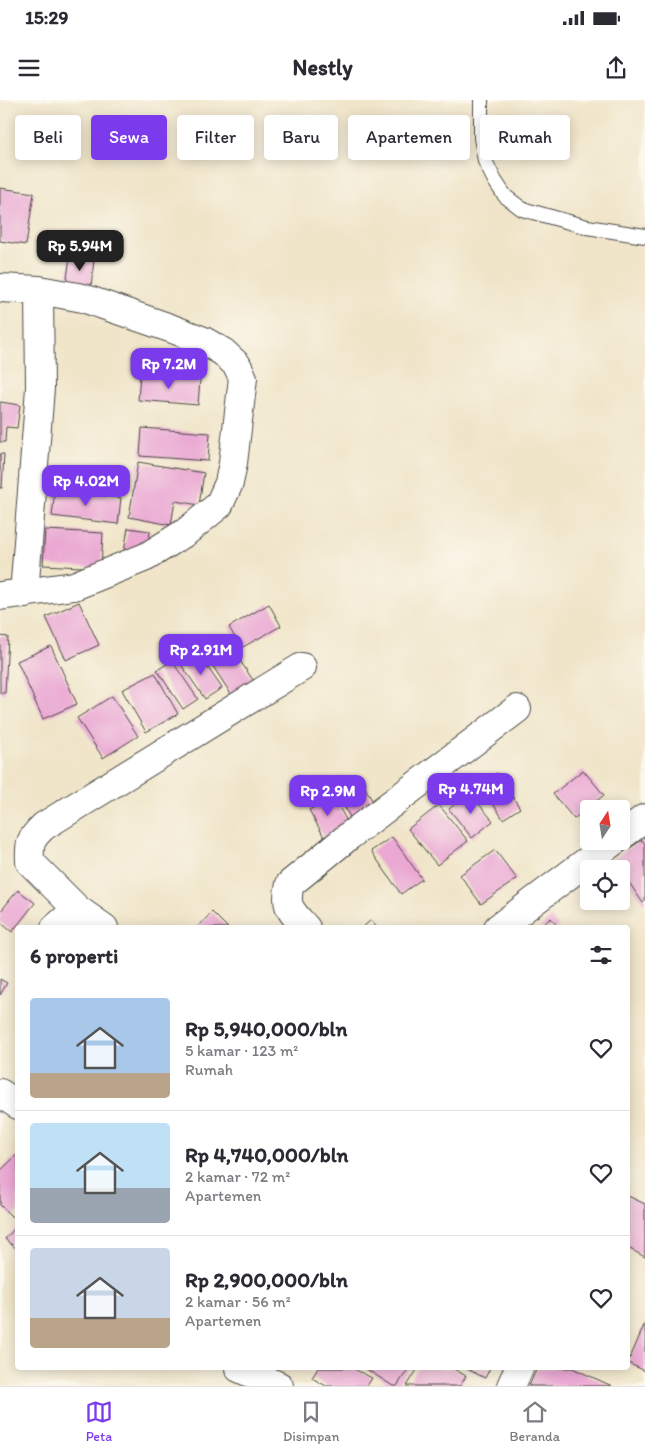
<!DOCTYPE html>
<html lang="id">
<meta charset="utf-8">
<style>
body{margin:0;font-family:Itim,sans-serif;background:#f2f2f3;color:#2b2b33;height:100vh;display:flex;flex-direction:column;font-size:19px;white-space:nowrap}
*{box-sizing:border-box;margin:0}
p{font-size:16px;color:#7c7c81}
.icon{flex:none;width:28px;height:28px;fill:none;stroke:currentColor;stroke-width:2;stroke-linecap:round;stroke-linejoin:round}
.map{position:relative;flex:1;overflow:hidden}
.sheet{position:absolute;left:15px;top:825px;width:615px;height:445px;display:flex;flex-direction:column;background:#fff;border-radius:5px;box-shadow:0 2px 12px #0003}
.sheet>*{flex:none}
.top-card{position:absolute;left:15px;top:15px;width:615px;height:45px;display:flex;gap:10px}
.needle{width:32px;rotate:12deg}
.tools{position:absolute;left:580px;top:700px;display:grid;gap:10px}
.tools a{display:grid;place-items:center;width:50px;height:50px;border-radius:5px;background:#fff;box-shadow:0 2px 12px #0003;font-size:25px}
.price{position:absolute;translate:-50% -42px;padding:0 11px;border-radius:10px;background:#7c3aed;color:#fff;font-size:16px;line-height:32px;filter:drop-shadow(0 1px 2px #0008)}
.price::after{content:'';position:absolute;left:50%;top:30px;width:15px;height:11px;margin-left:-8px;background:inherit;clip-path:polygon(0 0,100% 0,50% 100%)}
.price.selected{background:#222;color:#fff}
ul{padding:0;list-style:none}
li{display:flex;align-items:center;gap:15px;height:125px;padding:0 15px}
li+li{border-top:1px solid #e1e1e2}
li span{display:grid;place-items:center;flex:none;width:140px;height:100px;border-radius:5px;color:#555}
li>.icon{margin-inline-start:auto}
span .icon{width:60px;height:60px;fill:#fffc;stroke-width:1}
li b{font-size:21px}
h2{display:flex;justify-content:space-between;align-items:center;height:60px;padding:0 15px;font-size:21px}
.tag{padding:0 18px;border-radius:5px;background:#fff;box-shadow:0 2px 12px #0003;font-size:18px;line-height:45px}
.tag.selected{background:#7c3aed;color:#fff}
.status{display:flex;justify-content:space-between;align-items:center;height:35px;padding:0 25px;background:#fff;direction:ltr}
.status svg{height:14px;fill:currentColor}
header{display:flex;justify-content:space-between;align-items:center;height:65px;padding:0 15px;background:#fff;font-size:22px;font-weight:700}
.menu{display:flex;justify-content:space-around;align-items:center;height:70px;border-top:1px solid #e1e1e2;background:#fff;font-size:14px;color:#7c7c81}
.menu a{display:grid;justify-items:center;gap:2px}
.menu .selected{color:#7c3aed}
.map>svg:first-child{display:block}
.building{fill:#eaa8d3}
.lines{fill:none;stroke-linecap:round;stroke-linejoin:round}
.service-casing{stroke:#494743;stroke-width:16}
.minor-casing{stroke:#494743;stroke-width:30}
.service{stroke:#fff;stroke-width:14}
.minor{stroke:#fff;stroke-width:28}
</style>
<div class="status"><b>15:29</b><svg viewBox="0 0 49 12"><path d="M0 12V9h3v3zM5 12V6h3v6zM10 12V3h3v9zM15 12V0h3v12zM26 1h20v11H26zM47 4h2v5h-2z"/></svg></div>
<header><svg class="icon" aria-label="menu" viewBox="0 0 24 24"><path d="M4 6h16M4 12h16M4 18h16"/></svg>Nestly<svg class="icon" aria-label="share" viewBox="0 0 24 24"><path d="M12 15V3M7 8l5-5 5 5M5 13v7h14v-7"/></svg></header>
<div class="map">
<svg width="645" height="1286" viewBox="0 0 645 1286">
<rect width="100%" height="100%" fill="#fbf7ec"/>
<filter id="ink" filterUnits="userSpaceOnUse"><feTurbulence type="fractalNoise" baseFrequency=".02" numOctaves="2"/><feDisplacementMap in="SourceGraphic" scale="10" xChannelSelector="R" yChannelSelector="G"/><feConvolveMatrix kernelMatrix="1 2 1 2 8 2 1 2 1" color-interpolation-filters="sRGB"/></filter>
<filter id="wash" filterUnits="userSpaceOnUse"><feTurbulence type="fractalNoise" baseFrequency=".0096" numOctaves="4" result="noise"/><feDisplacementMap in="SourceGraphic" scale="20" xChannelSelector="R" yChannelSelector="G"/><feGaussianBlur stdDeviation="1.12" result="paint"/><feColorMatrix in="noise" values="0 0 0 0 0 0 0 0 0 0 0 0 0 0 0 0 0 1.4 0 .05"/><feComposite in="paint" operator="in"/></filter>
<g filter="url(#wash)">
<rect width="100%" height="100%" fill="#f0e5c9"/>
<g id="blocks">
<path class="building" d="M0,88L34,93L26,145L0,141Z
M70,157L94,160L91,187L66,185Z
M140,274L200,279L198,305L138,300Z
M0,302L20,305L17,328L6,327L5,342H0Z
M142,328L210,333L208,361L140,356Z
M0,354H4L2,388H0Z
M138,362L204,373L199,405L175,401L171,425L129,417Z
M55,390L121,398L118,424L52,416Z
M128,428L150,431L147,454L124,451Z
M45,430L103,433L101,468L43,465Z
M79,502L99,545L66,560L46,517Z
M269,504L281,526L241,548L229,527Z
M0,536L8,537L5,593H0Z
M224,537L255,583L233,597L203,551Z
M51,546L77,604L43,619L17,561Z
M197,552L222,588L205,599L180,563Z
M172,561L198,599L183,609L157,570Z
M155,573L178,614L146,632L122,590Z
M112,596L138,636L103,658L77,618Z
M583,670L604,695L574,719L553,694Z
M497,673L520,708L503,719L480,684Z
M362,682L374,704L350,717L338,695Z
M469,692L493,721L472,738L449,709Z
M333,697L348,723L324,737L309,710Z
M439,705L468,741L437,765L408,729Z
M392,737L422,779L401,794L371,751Z
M642,740L645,744V801L643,803L613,759Z
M495,750L517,779L481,804L460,775Z
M18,790L35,803L12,832L0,822V812Z
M212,812L228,828H197Z
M551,818L559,828H539Z
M371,820L377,828H362Z
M0,879L7,883L0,895Z
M18,1054V1111L12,1117L0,1105V1071Z
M628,1096L645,1104V1157L628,1148Z
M18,1125V1150L5,1139Z
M645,1223V1271L628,1263Z
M318,1268H352L372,1278L367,1286H326L312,1278Z
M368,1268H409L397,1286H393L366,1269Z
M418,1268H452L466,1276L460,1286H407Z
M465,1268H490L485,1278Z
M537,1268H572L612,1286H529Z"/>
</g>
</g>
<g filter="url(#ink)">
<use href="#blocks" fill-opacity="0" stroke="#494743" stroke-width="1"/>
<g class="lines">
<defs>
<path id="service" d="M481,0V38L485,61L495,81L505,96L522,109L587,127L645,136"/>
<path id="minor" d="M0,188L39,190L83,198L170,228L204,241L223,252L237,265L243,278L233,363L229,383L219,405L186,432L146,457L74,486L0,496
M24,494L40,288L39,190
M621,736L645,718
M55,828L77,809
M104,828L77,809L30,762C29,743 30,739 44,726L302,567
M306,828C291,811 284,807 290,784L349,736L517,609
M498,828L614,741
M0,993L18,1005
M239,1268L279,1286
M511,1286L519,1268"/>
</defs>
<use href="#service" class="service-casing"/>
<use href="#minor" class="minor-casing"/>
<use href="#service" class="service"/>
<use href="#minor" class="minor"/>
</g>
</g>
</svg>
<div class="tools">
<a><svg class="needle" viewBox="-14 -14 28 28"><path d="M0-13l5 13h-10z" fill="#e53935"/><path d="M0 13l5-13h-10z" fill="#7c7c81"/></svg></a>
<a><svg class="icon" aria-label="locate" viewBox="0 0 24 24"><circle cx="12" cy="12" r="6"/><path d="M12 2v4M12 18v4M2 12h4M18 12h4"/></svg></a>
</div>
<b class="price selected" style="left:80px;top:172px">Rp 5.94M</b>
<b class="price" style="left:169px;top:290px">Rp 7.2M</b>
<b class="price" style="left:86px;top:407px">Rp 4.02M</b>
<b class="price" style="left:201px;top:576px">Rp 2.91M</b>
<b class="price" style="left:471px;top:715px">Rp 4.74M</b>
<b class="price" style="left:328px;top:717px">Rp 2.9M</b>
<div class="top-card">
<a class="tag">Beli</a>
<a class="tag selected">Sewa</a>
<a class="tag">Filter</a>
<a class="tag">Baru</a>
<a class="tag">Apartemen</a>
<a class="tag">Rumah</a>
</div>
<section class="sheet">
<h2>6 properti<svg class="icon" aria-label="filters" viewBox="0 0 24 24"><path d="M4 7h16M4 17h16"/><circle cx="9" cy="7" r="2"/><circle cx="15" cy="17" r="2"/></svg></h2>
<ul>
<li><span style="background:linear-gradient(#a9c7e8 75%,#b9a48a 0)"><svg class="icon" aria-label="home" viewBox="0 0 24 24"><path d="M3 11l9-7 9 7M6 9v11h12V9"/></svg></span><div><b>Rp 5,940,000/bln</b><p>5 kamar · 123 m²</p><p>Rumah</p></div><svg class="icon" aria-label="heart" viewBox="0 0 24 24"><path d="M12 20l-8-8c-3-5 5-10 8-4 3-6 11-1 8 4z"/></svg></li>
<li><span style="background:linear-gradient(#bfe0f5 65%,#9aa5b1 0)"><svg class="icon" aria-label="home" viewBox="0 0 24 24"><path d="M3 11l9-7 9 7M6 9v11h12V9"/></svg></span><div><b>Rp 4,740,000/bln</b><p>2 kamar · 72 m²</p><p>Apartemen</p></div><svg class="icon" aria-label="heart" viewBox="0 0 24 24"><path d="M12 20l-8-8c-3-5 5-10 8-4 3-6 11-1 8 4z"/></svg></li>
<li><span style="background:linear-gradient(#c9d6e8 70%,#b9a48a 0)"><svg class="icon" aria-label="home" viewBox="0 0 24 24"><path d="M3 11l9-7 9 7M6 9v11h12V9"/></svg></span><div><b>Rp 2,900,000/bln</b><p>2 kamar · 56 m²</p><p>Apartemen</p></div><svg class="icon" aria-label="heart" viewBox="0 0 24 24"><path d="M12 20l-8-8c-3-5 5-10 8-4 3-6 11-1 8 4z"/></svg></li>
</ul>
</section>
</div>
<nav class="menu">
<a class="selected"><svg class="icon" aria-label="map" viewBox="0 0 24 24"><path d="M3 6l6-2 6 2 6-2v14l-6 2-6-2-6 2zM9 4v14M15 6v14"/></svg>Peta</a>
<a><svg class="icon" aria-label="saved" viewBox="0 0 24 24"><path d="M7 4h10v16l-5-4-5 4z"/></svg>Disimpan</a>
<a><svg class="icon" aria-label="home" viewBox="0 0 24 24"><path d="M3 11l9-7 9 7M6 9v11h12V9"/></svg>Beranda</a>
</nav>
